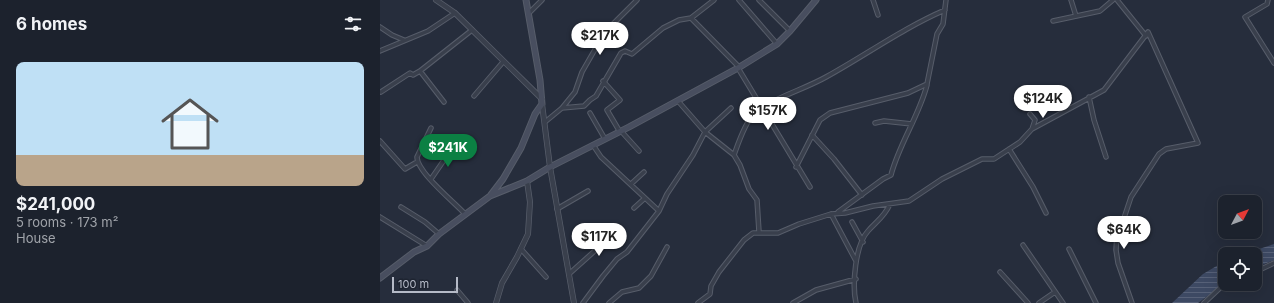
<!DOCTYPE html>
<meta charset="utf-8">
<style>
body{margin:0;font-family:Inter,sans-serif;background:#292f39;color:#f1f3f6;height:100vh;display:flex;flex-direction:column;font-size:15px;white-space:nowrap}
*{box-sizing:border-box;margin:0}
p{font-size:13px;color:#a0a4aa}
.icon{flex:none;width:22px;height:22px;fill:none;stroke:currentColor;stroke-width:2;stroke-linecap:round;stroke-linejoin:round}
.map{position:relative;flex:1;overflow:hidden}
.drawer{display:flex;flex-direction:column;background:#1c222d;width:380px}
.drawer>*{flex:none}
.needle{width:26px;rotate:49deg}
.tools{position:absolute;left:838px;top:195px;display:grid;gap:8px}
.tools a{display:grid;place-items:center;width:44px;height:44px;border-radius:8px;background:#1c222d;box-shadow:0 4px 16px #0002,0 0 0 1px #3a3f49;font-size:20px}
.scale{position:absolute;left:12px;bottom:10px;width:66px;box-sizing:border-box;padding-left:4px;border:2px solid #b5bac7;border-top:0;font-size:11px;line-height:14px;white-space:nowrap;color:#b5bac7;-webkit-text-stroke:3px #1e2431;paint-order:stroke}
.price{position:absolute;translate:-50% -34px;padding:0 9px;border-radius:14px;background:#fff;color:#222;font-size:13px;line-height:26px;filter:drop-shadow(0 1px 2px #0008)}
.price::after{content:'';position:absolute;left:50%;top:24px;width:12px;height:9px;margin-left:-6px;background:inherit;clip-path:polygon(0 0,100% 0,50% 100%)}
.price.current{background:#0b8043;color:#fff}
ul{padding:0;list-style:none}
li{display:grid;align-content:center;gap:8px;height:212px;padding:0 16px}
li span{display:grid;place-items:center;height:124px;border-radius:8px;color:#555}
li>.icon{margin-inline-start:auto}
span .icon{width:72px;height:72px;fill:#fffc;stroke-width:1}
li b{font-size:17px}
h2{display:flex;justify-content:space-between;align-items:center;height:48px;padding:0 16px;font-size:17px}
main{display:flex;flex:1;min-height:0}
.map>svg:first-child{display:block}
.water{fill:url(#water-rules)}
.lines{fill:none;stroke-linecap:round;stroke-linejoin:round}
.minor-casing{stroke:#575d6a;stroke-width:5.5}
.tertiary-casing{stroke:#575d6a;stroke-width:6}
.secondary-casing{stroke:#575d6a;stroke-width:7}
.minor{stroke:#393f4c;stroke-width:3.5}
.tertiary{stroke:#393f4c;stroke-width:4.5}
.secondary{stroke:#484e5f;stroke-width:5}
</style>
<main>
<section class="drawer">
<h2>6 homes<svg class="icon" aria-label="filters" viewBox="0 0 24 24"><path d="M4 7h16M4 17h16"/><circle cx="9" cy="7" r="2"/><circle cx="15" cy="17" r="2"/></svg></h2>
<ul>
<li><span style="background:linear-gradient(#bfe0f5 75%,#b9a48a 0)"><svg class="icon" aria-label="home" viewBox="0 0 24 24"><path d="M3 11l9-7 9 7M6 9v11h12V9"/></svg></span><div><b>$241,000</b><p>5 rooms · 173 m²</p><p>House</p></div></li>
</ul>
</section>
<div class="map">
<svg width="894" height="303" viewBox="0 0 894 303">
<defs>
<pattern id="water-rules" width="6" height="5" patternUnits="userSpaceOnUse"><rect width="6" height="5" fill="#3d4963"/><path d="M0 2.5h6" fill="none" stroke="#576178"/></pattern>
</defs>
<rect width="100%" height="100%" fill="#262d3c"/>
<path class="water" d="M894,244V260L875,268V254H864Z
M845,261V283L818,303H792L823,274Z"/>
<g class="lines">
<defs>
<path id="minor" d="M359,0L397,44
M379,0L410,31
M493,0L498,15
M691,0L696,16
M737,0L766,36
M888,0L887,4L865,17L894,63
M149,13L162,0
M311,18L359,67
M673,21L720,11L733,0
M0,27L12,35L24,40
M0,51L48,31L75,13
M358,68L430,187
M40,71L64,102
M223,81L240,100L227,110L240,132
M1,92L30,73L33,75L40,71L92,30
M94,96L123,62
M709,97L714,120L726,157
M298,101L325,132L354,155L360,165L369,189L377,200L379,232
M182,108L204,106L210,100L216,96L241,53L245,51L252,54L283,28L299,20L311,18L334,0
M210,113L225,139
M650,114L655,120L652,129
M165,122L182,108L195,92L202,72L225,32L257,0
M495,123L504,121L532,124
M51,128L37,157C37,172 74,202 85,214
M241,131L259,151
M432,135L454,159L482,195
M0,141L25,169L37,162
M213,145L221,157L279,211
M629,149L653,187L666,213
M354,155C358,144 365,122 374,114C394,97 423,90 446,77C486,55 523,28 565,10
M416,167L440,120L450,113L528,93L547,84L557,34L563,24L566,0
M51,179L73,147
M251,184L264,172
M21,207L45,222L59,234
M254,208L265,198
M177,209L208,191
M458,212L503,179L511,175C519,144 539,116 547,85
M451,214L476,261
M0,217L47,246
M472,222L483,242
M643,245L683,303
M141,249L166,277
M689,249L716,303
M620,272L648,303
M875,272L894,263
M189,274L238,230
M77,290L88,303
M203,303L223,276L237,259L247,252L279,211L287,194L313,155L325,132L351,108
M229,303L242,292L259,288L271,276L287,247
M318,303L330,294L331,286L339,272L364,240L373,233H398L419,224L451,214L465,213L493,206L529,201L562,179L602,159H614L640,142L652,129L724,90L768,32L818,143L786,149L779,154L751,197L742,224L737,233L736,250L738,263L752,303
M413,303L436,290L476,279
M476,303C472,285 475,245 488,231C497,221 505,216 510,204
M659,303L675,292
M824,303L840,288L849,284"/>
<path id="tertiary" d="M56,0L75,13L162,99
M162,104L170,167L194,303
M116,303L122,283L137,257L148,234L150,202L147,181"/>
<path id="secondary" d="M110,196L147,181L170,167L249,127L358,68L397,44L410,31L436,0
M0,278L34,252L47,246L59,234L110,196L123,179L141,148L155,114L162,104L160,80L146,0"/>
</defs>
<use href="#minor" class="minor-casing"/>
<use href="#tertiary" class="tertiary-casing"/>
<use href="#secondary" class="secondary-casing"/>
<use href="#minor" class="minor"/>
<use href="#tertiary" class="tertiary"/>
<use href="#secondary" class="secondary"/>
</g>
</svg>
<div class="tools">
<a><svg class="needle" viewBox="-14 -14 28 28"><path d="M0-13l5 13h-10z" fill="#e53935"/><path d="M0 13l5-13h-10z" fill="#a0a4aa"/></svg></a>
<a><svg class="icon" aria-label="locate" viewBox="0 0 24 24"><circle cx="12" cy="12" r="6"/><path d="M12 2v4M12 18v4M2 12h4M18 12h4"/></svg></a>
</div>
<div class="scale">100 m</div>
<b class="price" style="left:220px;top:56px">$217K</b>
<b class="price" style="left:663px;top:119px">$124K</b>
<b class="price" style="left:388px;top:131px">$157K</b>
<b class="price current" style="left:68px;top:168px">$241K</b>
<b class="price" style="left:744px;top:250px">$64K</b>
<b class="price" style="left:219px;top:257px">$117K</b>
</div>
</main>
